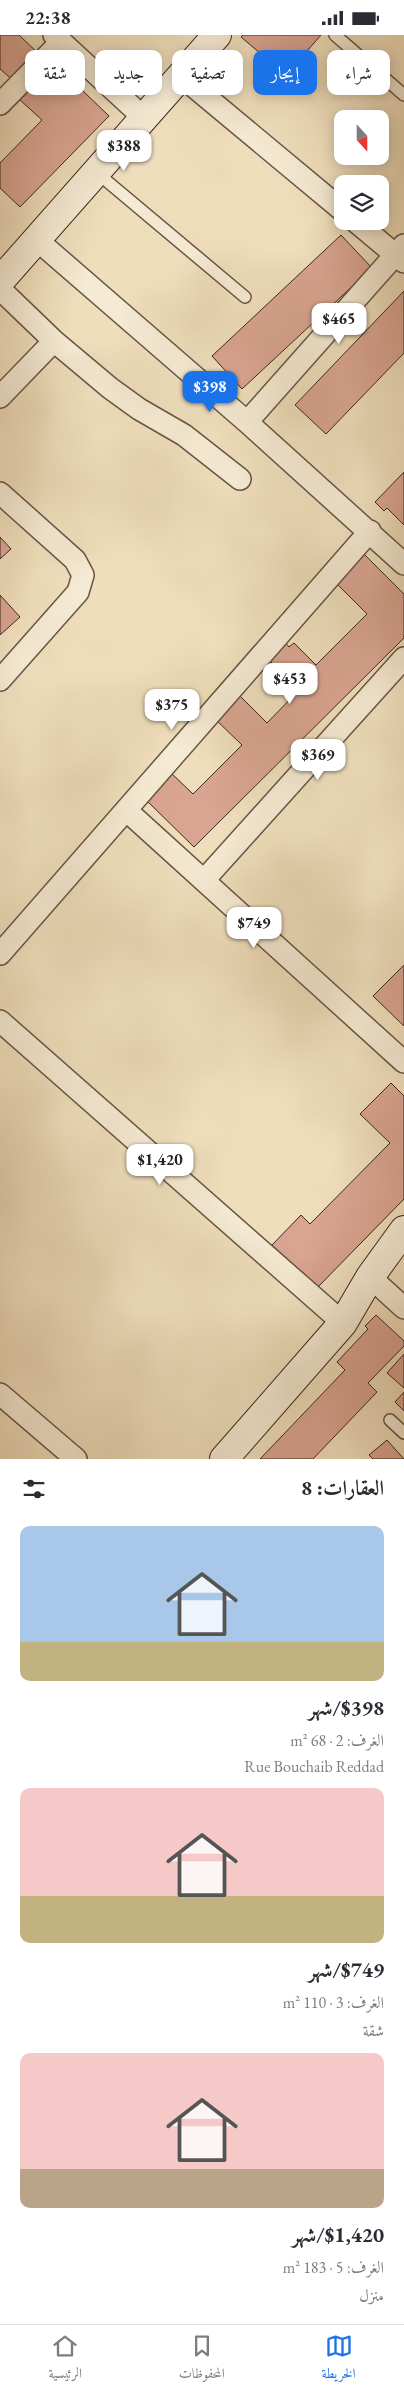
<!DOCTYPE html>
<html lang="ar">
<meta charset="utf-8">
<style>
body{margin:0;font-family:"EB Garamond",Amiri,serif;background:#f2f2f3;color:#2b2b33;direction:rtl;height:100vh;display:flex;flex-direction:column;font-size:19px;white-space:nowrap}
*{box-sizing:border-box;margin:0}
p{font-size:16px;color:#7c7c81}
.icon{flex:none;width:28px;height:28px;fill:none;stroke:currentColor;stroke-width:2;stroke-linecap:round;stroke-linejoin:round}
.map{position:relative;height:1424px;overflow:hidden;direction:ltr}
.panel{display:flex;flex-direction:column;background:#fff;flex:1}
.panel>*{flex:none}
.guide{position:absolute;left:15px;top:15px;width:375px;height:45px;direction:rtl;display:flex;gap:10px}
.needle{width:32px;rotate:159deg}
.fabs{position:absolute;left:334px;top:75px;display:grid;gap:10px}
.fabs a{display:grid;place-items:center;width:55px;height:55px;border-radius:10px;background:#fff;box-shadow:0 2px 12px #0003;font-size:25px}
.price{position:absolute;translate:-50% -42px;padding:0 11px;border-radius:10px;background:#fff;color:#222;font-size:16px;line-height:32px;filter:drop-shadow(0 1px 2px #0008)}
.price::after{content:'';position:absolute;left:50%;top:30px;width:15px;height:11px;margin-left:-8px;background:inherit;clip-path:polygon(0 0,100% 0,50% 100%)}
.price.active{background:#1a73e8;color:#fff}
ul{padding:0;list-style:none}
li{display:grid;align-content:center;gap:10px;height:265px;padding:0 20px}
li span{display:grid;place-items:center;height:155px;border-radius:10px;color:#555}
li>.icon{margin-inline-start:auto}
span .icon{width:90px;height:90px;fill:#fffc;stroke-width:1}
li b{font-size:21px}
h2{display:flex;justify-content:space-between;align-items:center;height:60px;padding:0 20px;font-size:21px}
.chip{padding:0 18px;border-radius:10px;background:#fff;box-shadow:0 2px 12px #0003;font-size:18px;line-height:45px}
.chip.active{background:#1a73e8;color:#fff}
.status{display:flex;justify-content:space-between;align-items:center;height:35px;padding:0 25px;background:#fff;direction:ltr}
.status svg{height:14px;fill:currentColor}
.dock{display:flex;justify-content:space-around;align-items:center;height:70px;border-top:1px solid #e1e1e2;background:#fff;font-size:14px;color:#7c7c81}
.dock a{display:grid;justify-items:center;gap:2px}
.dock .active{color:#1a73e8}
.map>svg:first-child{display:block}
.building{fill:#d9a491;stroke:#3a271f}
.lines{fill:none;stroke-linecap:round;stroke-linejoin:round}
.lane-casing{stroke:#675546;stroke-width:14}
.street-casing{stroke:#675546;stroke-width:24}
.secondary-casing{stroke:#3a271f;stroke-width:30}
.lane{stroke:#f5ead3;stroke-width:11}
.street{stroke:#f5ead3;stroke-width:21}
.secondary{stroke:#f5ead3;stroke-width:28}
</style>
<div class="status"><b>22:38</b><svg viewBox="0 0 49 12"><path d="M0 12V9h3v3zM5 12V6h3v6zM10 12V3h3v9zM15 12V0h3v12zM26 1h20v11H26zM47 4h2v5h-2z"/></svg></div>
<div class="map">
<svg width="404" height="1424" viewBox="0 0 404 1424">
<rect width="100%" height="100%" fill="#efdebc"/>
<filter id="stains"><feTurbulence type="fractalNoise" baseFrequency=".004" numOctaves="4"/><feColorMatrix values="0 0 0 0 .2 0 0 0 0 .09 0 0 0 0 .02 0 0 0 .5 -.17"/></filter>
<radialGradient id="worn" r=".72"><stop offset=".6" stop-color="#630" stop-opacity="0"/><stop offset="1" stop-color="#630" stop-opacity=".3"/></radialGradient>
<path class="building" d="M0,0H19L41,21L16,48L0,34Z
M243,0H321L286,40L241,2Z
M54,28L109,81L20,172L0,153V128L42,85L19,64Z
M341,200L372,233L242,354L212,321Z
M404,256V318L326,399L295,370Z
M404,437V490L387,473L384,476L375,467Z
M0,502L11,514L0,524Z
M362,517L404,559V603L194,812L144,763L170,737L193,759L242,710L213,682L237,658L267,688L299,655L267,623L284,606L289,612L294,608L316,630L367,579L333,545Z
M0,560L20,582L0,600Z
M404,930V991L373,961Z
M391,1048L404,1061V1164L317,1253L272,1210L301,1180L310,1189L390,1108L360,1079Z
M376,1280L404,1306V1311L368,1348L377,1357L313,1424H260L345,1335L337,1327L368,1294L365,1291Z
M404,1319V1353L387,1338Z
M404,1357V1376L395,1367Z
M387,1405L404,1424H373L369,1420Z"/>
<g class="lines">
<defs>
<path id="lane" d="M335,0L404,60
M96,137L245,262
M390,1385L404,1398"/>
<path id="street" d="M54,0L144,83
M181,41L342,175
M0,69L61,7
M355,186L404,227
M37,205L247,387L404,529
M0,254L54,306L110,353L139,374L184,400L240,444
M0,362L54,306
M247,387L404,210
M0,458L75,525L83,540L78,557L0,645
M126,775L404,1027
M205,844L404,623
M0,919L370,496
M0,986L343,1288
M370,1242L404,1273
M0,1359L76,1424"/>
<path id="secondary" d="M0,246L217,0
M224,1424L343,1288L370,1242L404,1195"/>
</defs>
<use href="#lane" class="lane-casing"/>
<use href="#street" class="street-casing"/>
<use href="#secondary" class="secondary-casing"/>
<use href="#lane" class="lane"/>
<use href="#street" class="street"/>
<use href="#secondary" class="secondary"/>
</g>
<rect width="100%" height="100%" filter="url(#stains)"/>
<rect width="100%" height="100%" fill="url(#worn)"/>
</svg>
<div class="fabs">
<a><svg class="needle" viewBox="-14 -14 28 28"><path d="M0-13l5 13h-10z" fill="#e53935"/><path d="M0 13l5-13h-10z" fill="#7c7c81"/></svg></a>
<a><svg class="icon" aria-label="layers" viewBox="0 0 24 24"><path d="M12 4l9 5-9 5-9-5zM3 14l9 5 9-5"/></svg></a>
</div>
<b class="price" style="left:124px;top:137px">$388</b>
<b class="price" style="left:339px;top:310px">$465</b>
<b class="price active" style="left:210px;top:378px">$398</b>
<b class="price" style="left:290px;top:670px">$453</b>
<b class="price" style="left:172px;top:696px">$375</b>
<b class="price" style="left:318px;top:746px">$369</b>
<b class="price" style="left:254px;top:914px">$749</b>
<b class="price" style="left:160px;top:1151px">$1,420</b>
<div class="guide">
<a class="chip">شراء</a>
<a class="chip active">إيجار</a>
<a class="chip">تصفية</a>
<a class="chip">جديد</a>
<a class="chip">شقة</a>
</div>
</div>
<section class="panel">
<h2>العقارات: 8<svg class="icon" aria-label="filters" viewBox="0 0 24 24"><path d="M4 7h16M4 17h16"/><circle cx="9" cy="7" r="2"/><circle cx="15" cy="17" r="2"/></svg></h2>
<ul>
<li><span style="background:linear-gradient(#a9c7e8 75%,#c2b280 0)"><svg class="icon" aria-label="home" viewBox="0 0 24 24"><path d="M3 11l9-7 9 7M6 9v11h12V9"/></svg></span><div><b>$398/شهر</b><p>الغرف: 2 · 68 m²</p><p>Rue Bouchaib Reddad</p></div></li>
<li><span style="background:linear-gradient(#f6c9c9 70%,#c2b280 0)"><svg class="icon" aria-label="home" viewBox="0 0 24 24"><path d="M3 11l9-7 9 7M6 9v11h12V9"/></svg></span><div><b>$749/شهر</b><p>الغرف: 3 · 110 m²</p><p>شقة</p></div></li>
<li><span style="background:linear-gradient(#f6c9c9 75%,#b9a48a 0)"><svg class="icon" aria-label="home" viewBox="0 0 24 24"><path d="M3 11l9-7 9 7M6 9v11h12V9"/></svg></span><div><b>$1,420/شهر</b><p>الغرف: 5 · 183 m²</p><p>منزل</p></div></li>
</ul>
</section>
<nav class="dock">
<a class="active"><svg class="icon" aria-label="map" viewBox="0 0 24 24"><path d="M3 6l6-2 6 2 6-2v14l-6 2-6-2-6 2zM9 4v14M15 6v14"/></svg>الخريطة</a>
<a><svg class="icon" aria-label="saved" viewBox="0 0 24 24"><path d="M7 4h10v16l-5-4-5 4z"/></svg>المحفوظات</a>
<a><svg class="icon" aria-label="home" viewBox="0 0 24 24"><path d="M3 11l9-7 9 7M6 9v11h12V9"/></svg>الرئيسية</a>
</nav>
